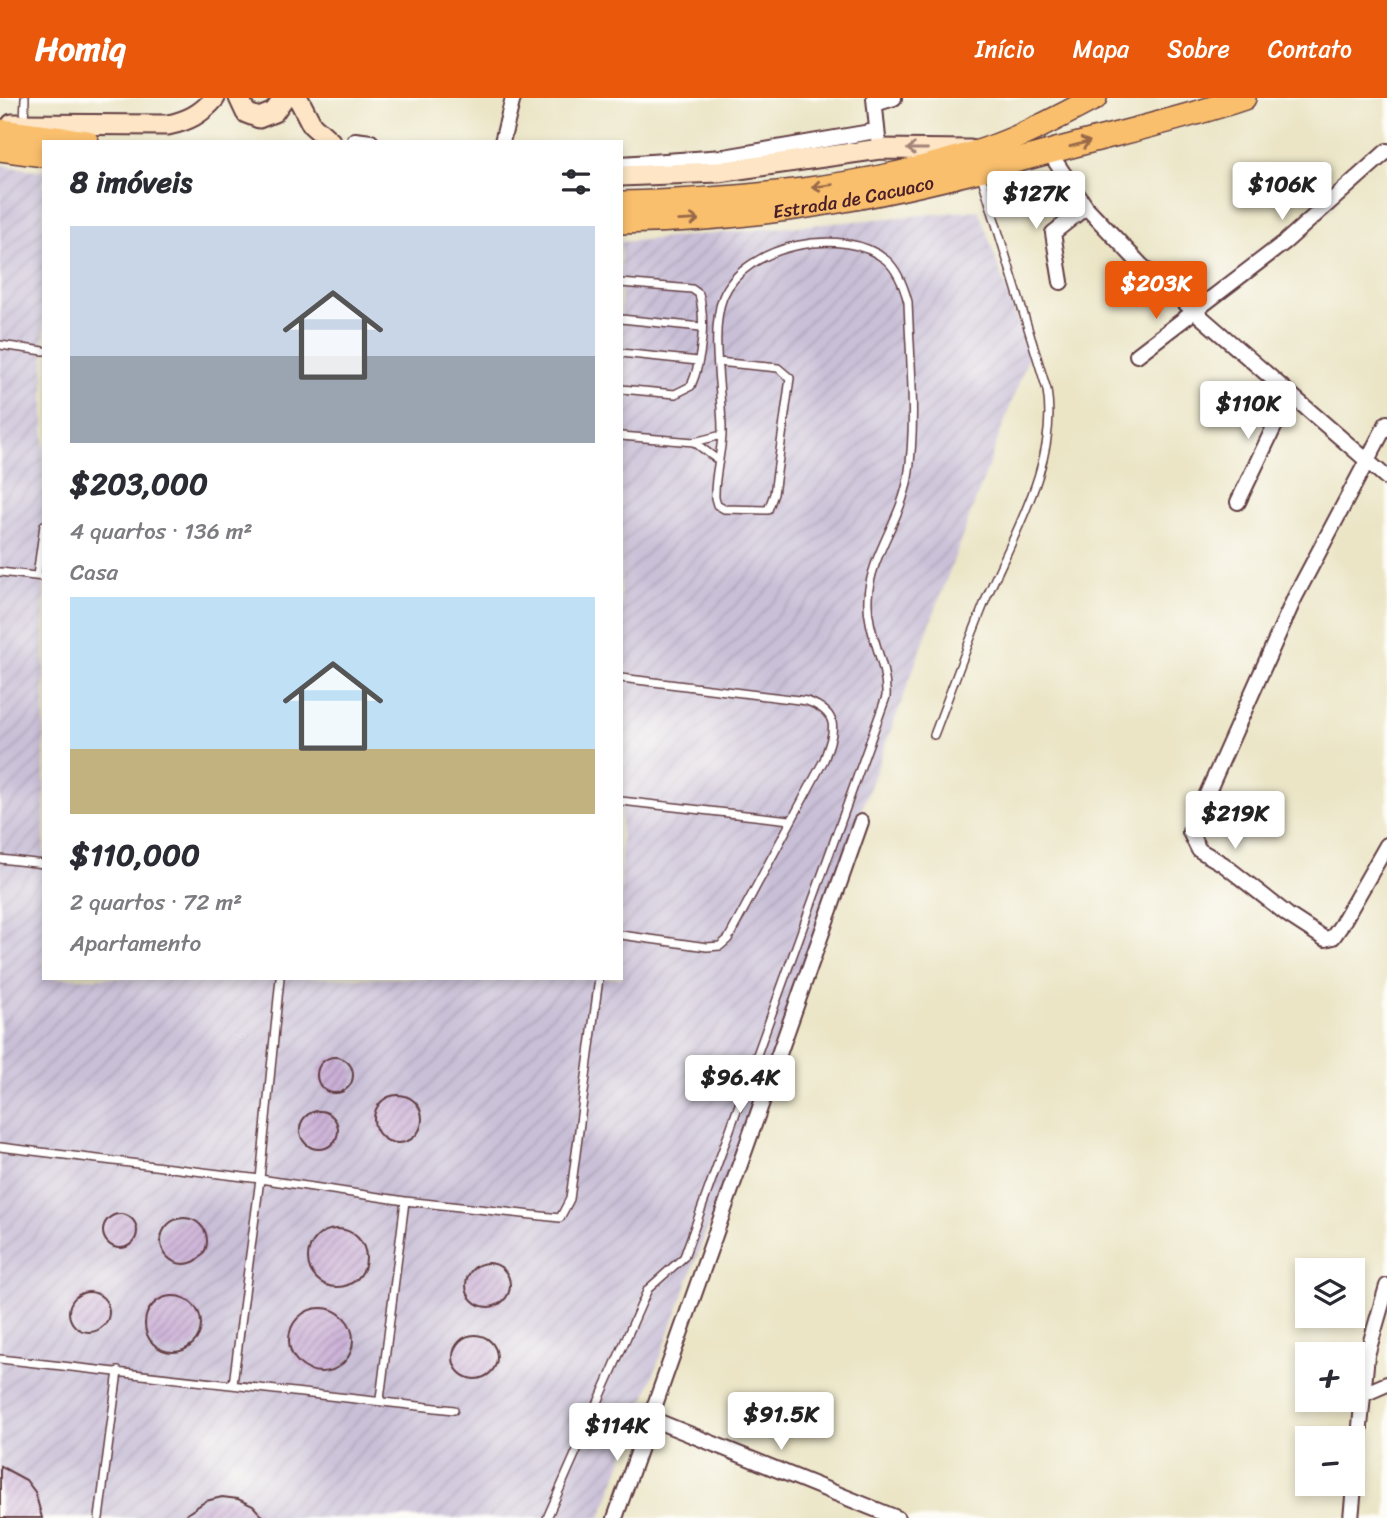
<!DOCTYPE html>
<html lang="pt">
<meta charset="utf-8">
<style>
body{margin:0;font-family:Sriracha,sans-serif;background:#f2f2f3;color:#2b2b33;height:100vh;display:flex;flex-direction:column;font-size:26px;white-space:nowrap}
*{box-sizing:border-box;margin:0}
p{font-size:23px;color:#7c7c81}
.icon{flex:none;width:38px;height:38px;fill:none;stroke:currentColor;stroke-width:2;stroke-linecap:round;stroke-linejoin:round}
.map{position:relative;flex:1;overflow:hidden}
.sheet{position:absolute;left:42px;top:42px;width:581px;height:840px;display:flex;flex-direction:column;background:#fff;border-radius:0px;box-shadow:0 4px 10px #0003}
.sheet>*{flex:none}
.fabs{position:absolute;left:1295px;top:1160px;display:grid;gap:14px}
.fabs a{display:grid;place-items:center;width:70px;height:70px;border-radius:0px;background:#fff;box-shadow:0 4px 10px #0003;font-size:35px}
.price{position:absolute;translate:-50% -60px;padding:0 16px;border-radius:7px;background:#fff;color:#222;font-size:23px;line-height:46px;filter:drop-shadow(0 2px 4px #0008)}
.price::after{content:'';position:absolute;left:50%;top:42px;width:21px;height:16px;margin-left:-10px;background:inherit;clip-path:polygon(0 0,100% 0,50% 100%)}
.price.on{background:#ea580c;color:#fff}
ul{padding:0;list-style:none}
li{display:grid;align-content:center;gap:14px;height:371px;padding:0 28px}
li span{display:grid;place-items:center;height:217px;border-radius:0px;color:#555}
li>.icon{margin-inline-start:auto}
span .icon{width:126px;height:126px;fill:#fffc;stroke-width:1}
li b{font-size:30px}
h2{display:flex;justify-content:space-between;align-items:center;height:84px;padding:0 28px;font-size:30px}
header{display:flex;align-items:center;gap:42px;box-sizing:border-box;height:98px;padding:0 35px;background:#ea580c;color:#fff}
header strong{font-size:33px}
nav{display:flex;gap:38px;margin-inline-start:auto;font-size:24px}
.map>svg:first-child{display:block}
.industrial{fill:url(#industrial-furrows)}
.building{fill:url(#building-hatch)}
.lines{fill:none;stroke-linecap:round;stroke-linejoin:round}
.service-casing{stroke:#623d42;stroke-width:10}
.minor-casing{stroke:#623d42;stroke-width:18}
.secondary-casing{stroke:#623d42;stroke-width:23}
.primary-casing{stroke:#623d42;stroke-width:26}
.service{stroke:#fff;stroke-width:7}
.minor{stroke:#fff;stroke-width:14}
.secondary{stroke:#fde5c5;stroke-width:19}
.primary{stroke:#f9bf6d;stroke-width:23}
.oneway{stroke:#996749}
.oneway2{stroke:#a48278}
.labels{text-anchor:middle;dominant-baseline:central;stroke-width:5;stroke-linejoin:round;paint-order:stroke}
.street-label{font-size:19px;fill:#4a1f2b;stroke:#fdfcf7}
</style>
<header>
<strong>Homiq</strong>
<nav><a>Início</a><a>Mapa</a><a>Sobre</a><a>Contato</a></nav>
</header>
<div class="map">
<svg width="1387" height="1420" viewBox="0 0 1387 1420">
<defs>
<pattern id="industrial-furrows" width="10" height="10" patternUnits="userSpaceOnUse" patternTransform="scale(1.75)"><rect width="10" height="10" fill="#c9bfd7"/><path d="M-1 1l2-2M0 10L10 0M9 11l2-2" fill="none" stroke="#aea4b9"/></pattern>
<pattern id="building-hatch" width="6" height="6" patternUnits="userSpaceOnUse" patternTransform="scale(1.75)"><rect width="6" height="6" fill="#cbb0d7"/><path d="M-1 1l2-2M0 6l6-6M5 7l2-2" fill="none" stroke="#a78faf"/></pattern>
</defs>
<rect width="100%" height="100%" fill="#fdfcf7"/>
<filter id="ink" filterUnits="userSpaceOnUse"><feTurbulence type="fractalNoise" baseFrequency=".0143" numOctaves="2"/><feDisplacementMap in="SourceGraphic" scale="14" xChannelSelector="R" yChannelSelector="G"/><feConvolveMatrix kernelMatrix="1 2 1 2 8 2 1 2 1" color-interpolation-filters="sRGB"/></filter>
<filter id="wash" filterUnits="userSpaceOnUse"><feTurbulence type="fractalNoise" baseFrequency=".00686" numOctaves="4" result="noise"/><feDisplacementMap in="SourceGraphic" scale="28" xChannelSelector="R" yChannelSelector="G"/><feGaussianBlur stdDeviation="1.57" result="paint"/><feColorMatrix in="noise" values="0 0 0 0 0 0 0 0 0 0 0 0 0 0 0 0 0 1.4 0 .05"/><feComposite in="paint" operator="in"/></filter>
<g filter="url(#wash)">
<rect width="100%" height="100%" fill="#ebe5c6"/>
<path class="industrial" d="M0,67L44,73V880H621V144L979,112L1029,257L601,1420H0Z"/>
<g id="blocks">
<path class="building" d="M317 977a18 18 0 1 1 36 0a18 18 0 1 1-36 0Z
M374 1021a24 24 0 1 1 48 0a24 24 0 1 1-48 0Z
M300 1032a19 19 0 1 1 38 0a19 19 0 1 1-38 0Z
M103 1133a17 17 0 1 1 34 0a17 17 0 1 1-34 0Z
M161 1143a23 23 0 1 1 46 0a23 23 0 1 1-46 0Z
M308 1160a29 29 0 1 1 58 0a29 29 0 1 1-58 0Z
M466 1187a22 22 0 1 1 44 0a22 22 0 1 1-44 0Z
M69 1214a20 20 0 1 1 40 0a20 20 0 1 1-40 0Z
M145 1226a28 28 0 1 1 56 0a28 28 0 1 1-56 0Z
M289 1242a32 32 0 1 1 64 0a32 32 0 1 1-64 0Z
M453 1259a22 22 0 1 1 44 0a22 22 0 1 1-44 0Z
M0,1368L26,1382L35,1394L42,1420H0Z
M222,1399L238,1401L253,1408L264,1420H181L206,1403Z"/>
</g>
</g>
<g filter="url(#ink)">
<use href="#blocks" fill-opacity="0" stroke="#623d42" stroke-width="2"/>
<g class="lines">
<defs>
<path id="service" d="M24,24L25,0
M621,185L692,191L699,196C706,222 702,263 691,288L675,296L621,291
M621,221L701,229
M0,247L44,253
M621,255L698,263
M621,338L694,344L722,337
M694,344L719,363
M0,474L44,479
M37,478L44,427
M621,580L807,603C842,616 834,633 824,662L728,841L720,848L707,849L621,837
M934,637C951,592 968,546 986,501C1013,437 1059,363 1047,292L980,74
M621,703L790,722
M0,761L44,766
M0,1049L260,1081L405,1103L560,1120L570,1101L599,880
M0,1261L454,1312
M233,1286L260,1081L280,880
M380,1301L405,1103
M99,1420L118,1273
M547,1420L648,1191L684,1159L886,599C888,565 866,535 868,500C870,458 901,422 908,380C917,323 910,261 908,204C904,189 898,172 886,162C844,127 745,146 723,199C709,235 723,297 722,337C721,358 714,379 715,400L717,407L724,411L768,412L774,396L790,280L778,270L718,264"/>
<path id="minor" d="M874,0L878,40
M875,6L894,0
M355,42L371,44
M502,44L513,0
M1049,54L1086,109L1141,167L1387,380
M621,66L724,59L876,33
M1061,184L1053,135L1086,109
M1137,257L1285,144L1387,53
M1387,325L1295,499L1190,734L1199,752L1223,766L1288,817L1325,841L1333,839L1340,829L1387,747
M1238,404L1289,298
M1364,1296L1387,1286
M652,1321L897,1420
M615,1420L861,724
M1351,1420L1367,1257L1387,1188"/>
<path id="secondary" d="M239,0L246,15L259,20L274,14L284,0
M298,0L312,27L331,44
M12,26L168,27C188,23 201,16 215,0
M621,78L718,74L880,51L970,52"/>
<g id="primary">
<path d="M0,33L87,44"/>
<path d="M0,51L44,57"/>
<path d="M621,105C742,102 869,90 984,52C1022,39 1059,19 1095,0"/>
<path id="s1" d="M621,124C775,122 902,94 1049,54C1114,36 1180,22 1244,0"/>
</g>
</defs>
<use href="#service" class="service-casing"/>
<use href="#minor" class="minor-casing"/>
<use href="#secondary" class="secondary-casing"/>
<use href="#primary" class="primary-casing"/>
<use href="#service" class="service"/>
<use href="#minor" class="minor"/>
<use href="#secondary" class="secondary"/>
<use href="#primary" class="primary"/>
</g>
<defs><path id="oneway-shaft" d="M-6 0H5M1.5-3L5.5 0L1.5 3" fill="none" stroke-width="1.6" stroke-linecap="round" stroke-linejoin="round" transform="scale(1.75)"/></defs>
<g class="oneway">
<use href="#oneway-shaft" transform="translate(1080 46) rotate(-15)"/>
<use href="#oneway-shaft" transform="translate(822 88) rotate(172)"/>
<use href="#oneway-shaft" transform="translate(689 122) rotate(-3)"/>
</g>
<use class="oneway2" href="#oneway-shaft" transform="translate(917 51) rotate(-180)"/>
</g>
<g class="labels">
<g class="street-label">
<text stroke="none"><textPath href="#s1" startOffset="234">Estrada de Cacuaco</textPath></text>
</g>
</g>
</svg>
<div class="fabs">
<a><svg class="icon" aria-label="layers" viewBox="0 0 24 24"><path d="M12 4l9 5-9 5-9-5zM3 14l9 5 9-5"/></svg></a>
<a>+</a>
<a>−</a>
</div>
<b class="price" style="left:1282px;top:124px">$106K</b>
<b class="price" style="left:1036px;top:133px">$127K</b>
<b class="price on" style="left:1156px;top:223px">$203K</b>
<b class="price" style="left:1248px;top:343px">$110K</b>
<b class="price" style="left:1235px;top:753px">$219K</b>
<b class="price" style="left:740px;top:1017px">$96.4K</b>
<b class="price" style="left:781px;top:1354px">$91.5K</b>
<b class="price" style="left:617px;top:1365px">$114K</b>
<section class="sheet">
<h2>8 imóveis<svg class="icon" aria-label="filters" viewBox="0 0 24 24"><path d="M4 7h16M4 17h16"/><circle cx="9" cy="7" r="2"/><circle cx="15" cy="17" r="2"/></svg></h2>
<ul>
<li><span style="background:linear-gradient(#c9d6e8 60%,#9aa5b1 0)"><svg class="icon" aria-label="home" viewBox="0 0 24 24"><path d="M3 11l9-7 9 7M6 9v11h12V9"/></svg></span><div><b>$203,000</b><p>4 quartos · 136 m²</p><p>Casa</p></div></li>
<li><span style="background:linear-gradient(#bfe0f5 70%,#c2b280 0)"><svg class="icon" aria-label="home" viewBox="0 0 24 24"><path d="M3 11l9-7 9 7M6 9v11h12V9"/></svg></span><div><b>$110,000</b><p>2 quartos · 72 m²</p><p>Apartamento</p></div></li>
</ul>
</section>
</div>
